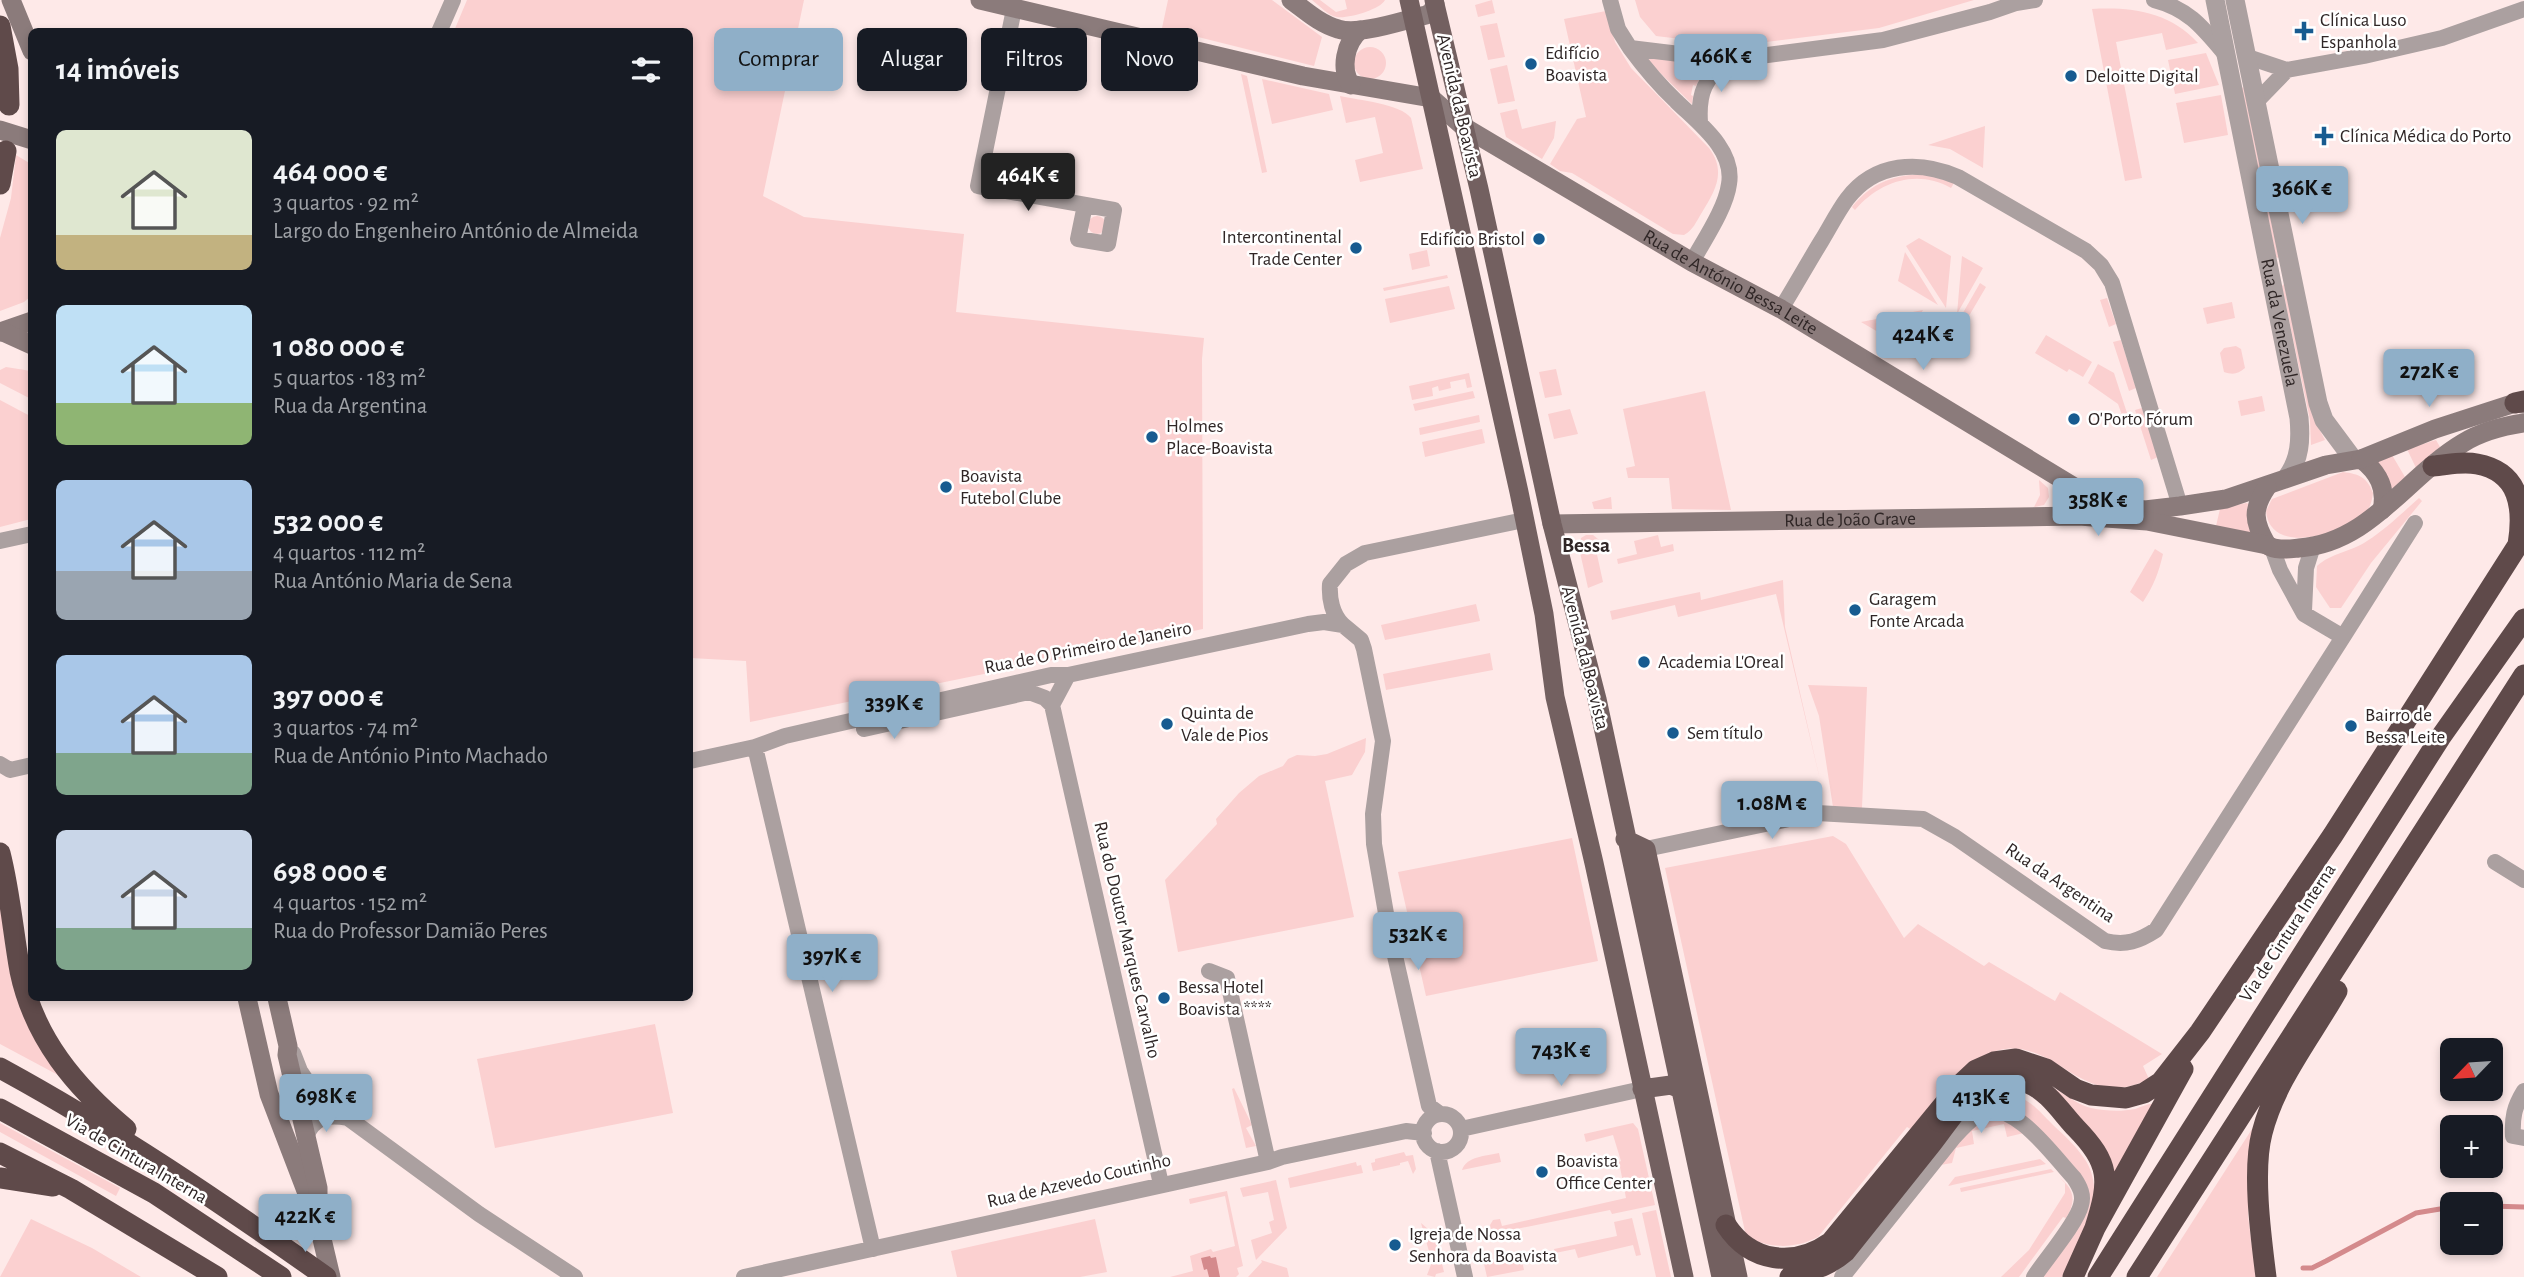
<!DOCTYPE html>
<html lang="pt">
<meta charset="utf-8">
<style>
body{margin:0;font-family:"Alegreya Sans",sans-serif;background:#242831;color:#f1f3f6;height:100vh;display:flex;flex-direction:column;font-size:26px;white-space:nowrap}
*{box-sizing:border-box;margin:0}
p{font-size:23px;color:#9ea1a6}
.icon{flex:none;width:38px;height:38px;fill:none;stroke:currentColor;stroke-width:2;stroke-linecap:round;stroke-linejoin:round}
.map{position:relative;flex:1;overflow:hidden}
.details{position:absolute;left:28px;top:28px;width:665px;height:973px;display:flex;flex-direction:column;background:#171b24;border-radius:10px;box-shadow:0 4px 10px #0003}
.details>*{flex:none}
.top-card{position:absolute;left:714px;top:28px;width:665px;height:63px;display:flex;gap:14px}
.needle{width:46px;rotate:245deg}
.controls{position:absolute;left:2440px;top:1038px;display:grid;gap:14px}
.controls a{display:grid;place-items:center;width:63px;height:63px;border-radius:10px;background:#171b24;box-shadow:0 4px 10px #0003;font-size:35px}
.price{position:absolute;translate:-50% -60px;padding:0 16px;border-radius:7px;background:#8fafc8;color:#111;font-size:23px;line-height:46px;filter:drop-shadow(0 2px 4px #0008)}
.price::after{content:'';position:absolute;left:50%;top:42px;width:21px;height:16px;margin-left:-10px;background:inherit;clip-path:polygon(0 0,100% 0,50% 100%)}
.price.active{background:#222;color:#fff}
ul{padding:0;list-style:none}
li{display:flex;align-items:center;gap:21px;height:175px;padding:0 28px}
li span{display:grid;place-items:center;flex:none;width:196px;height:140px;border-radius:10px;color:#555}
li>.icon{margin-inline-start:auto}
span .icon{width:84px;height:84px;fill:#fffc;stroke-width:1}
li b{font-size:30px}
h2{display:flex;justify-content:space-between;align-items:center;height:84px;padding:0 28px;font-size:30px}
.tag{padding:0 24px;border-radius:10px;background:#171b24;box-shadow:0 4px 10px #0003;font-size:24px;line-height:63px}
.tag.active{background:#8fafc8;color:#111}
.map>svg:first-child{display:block}
.green{fill:#fbd0d0}
.water{fill:#d48a8c}
.lines{fill:none;stroke-linecap:round;stroke-linejoin:round}
.stream{stroke:#d48a8c;stroke-width:5}
.minor{stroke:#aba0a0;stroke-width:16}
.tertiary{stroke:#aba0a0;stroke-width:19}
.secondary{stroke:#8b7b7b;stroke-width:19}
.primary{stroke:#736060;stroke-width:19}
.motorway{stroke:#5f4a4a;stroke-width:21}
.poi-dot{fill:#175b90;stroke:#fff;stroke-width:2.5}
.labels{text-anchor:middle;dominant-baseline:central;stroke-width:5;stroke-linejoin:round;paint-order:stroke}
.poi-label{font-size:19px;fill:#2f2626;stroke:#fff;text-anchor:start}
.street-label{font-size:19px;fill:#2f2626;stroke:#fff}
.neighbourhood-label{font-size:21px;font-weight:bold;fill:#2f2626;stroke:#fff}
</style>
<div class="map">
<svg width="2524" height="1277" viewBox="0 0 2524 1277">
<rect width="100%" height="100%" fill="#fee9e8"/>
<path class="green" d="M467,0H804L763,196L804,217L964,234L956,312L1204,338L1202,359L1203,629L750,722L746,661L690,658V32L454,31Z
M1168,0H1272L1322,37L1314,66L1162,28Z
M1312,0H1320L1336,12L1347,9L1345,0H1385C1381,9 1348,19 1337,17C1328,16 1319,5 1312,0Z
M1492,0L1495,13L1478,17L1475,5Z
M1635,0H1974L1879,28L1766,42L1714,43L1656,36L1640,17Z
M2092,9C2133,7 2169,12 2198,43L2166,50L2162,33L2116,42L2142,178L2125,181Z
M1606,11L1615,42L1631,68L1709,148C1727,172 1715,191 1701,214C1696,222 1693,230 1684,235L1673,234L1572,173L1560,171L1550,164L1577,119L1586,117L1564,19Z
M1497,23L1505,57L1488,60L1480,26Z
M1354 63a16 16 0 1 1 32 0a16 16 0 1 1-32 0Z
M2206,53L2219,85L2175,94L2168,60Z
M1650,57L1707,65L1696,86L1693,85L1691,95L1693,96L1692,104L1648,61Z
M1507,65L1515,101L1498,104L1490,69Z
M1241,74L1247,76L1267,172L1262,173Z
M1262,79L1329,94L1333,110L1272,124Z
M2245,87L2280,257L2278,258L2276,257L2241,88Z
M2221,95L2228,135L2184,143L2176,103Z
M1340,96C1358,100 1401,104 1411,118L1423,169L1360,182L1355,160L1383,153L1375,117L1346,123Z
M1517,109L1522,129L1556,121L1554,138L1542,159L1506,137L1500,113Z
M1985,126L1983,168L1950,149L1928,145Z
M16,155L31,164V296L24,302L0,311V238L11,198Z
M1925,174L1954,183L1951,188C1917,169 1880,181 1855,210L1852,207C1872,182 1894,175 1925,174Z
M1088 225a9 9 0 1 1 18 0a9 9 0 1 1-18 0Z
M1919,238L1951,256L1946,308L1906,246Z
M1427,250L1430,266L1412,270L1409,254Z
M1905,252L1938,305L1898,281Z
M1962,256L1983,268L1957,314Z
M1447,275L1448,278L1384,291L1383,288Z
M1980,283L1986,287L1966,321L1960,318Z
M2284,284L2314,419L2325,440L2311,445L2310,420L2282,286Z
M1449,286L1455,309L1390,323L1385,299Z
M2107,298L2116,324L2109,327L2100,300Z
M2232,302L2235,318L2207,324L2203,308Z
M1923,310L1902,346L1861,322Z
M2046,335L2092,362L2083,377L2069,369L2067,372L2035,353Z
M2121,340L2136,388L2129,391L2113,342Z
M2236,346L2241,349L2245,368C2238,374 2233,375 2224,372L2220,353L2224,348Z
M2098,364L2114,373L2127,413L2122,415L2118,404L2088,383Z
M6,367L31,371V399L0,383V370Z
M1556,369L1562,395L1545,398L1539,372Z
M1469,373L1472,387L1467,388L1465,379L1450,382L1451,388L1439,391L1438,386L1432,388L1433,396L1412,400L1409,386Z
M1473,391L1475,398L1415,411L1413,404Z
M1705,391L1731,510L1672,509L1669,478H1628L1626,468L1635,466L1623,409Z
M2262,396L2265,411L2241,416L2238,401Z
M0,400L32,417L31,519L0,527Z
M2142,408L2158,457L2151,460L2135,410Z
M1570,409L1578,434L1554,439L1548,414Z
M1479,415L1480,422L1420,435L1419,428Z
M1482,429L1485,443L1425,457L1422,442Z
M2436,440L2440,447L2416,468L2407,449Z
M2392,455L2405,477L2394,489L2391,488L2378,462Z
M2343,472C2359,474 2367,477 2373,493C2372,500 2371,507 2365,513C2344,534 2270,557 2266,511L2272,499Z
M2039,480L2048,488L2049,497L2044,505L2034,507L2040,495Z
M1611,497L1612,509H1594L1592,502Z
M2419,498L2422,501L2371,563L2341,608H2330L2316,587L2317,566C2331,553 2351,552 2367,541C2386,529 2402,513 2419,498Z
M2246,503L2249,504L2252,533L2216,526L2220,509Z
M1586,535H1593L1608,547L1596,550L1603,582L1588,588L1579,548L1581,538Z
M1658,535L1661,547L1673,544L1674,551L1618,564L1617,559L1637,554L1634,541Z
M2155,549L2163,554C2159,572 2153,587 2143,602L2130,592Z
M1783,580L1785,627L1821,784L1776,594L1678,617L1675,605L1612,620L1610,611L1700,592L1701,600Z
M1476,604L1480,621L1385,640L1381,625Z
M1490,653L1493,670L1386,690L1383,674Z
M1808,685L1867,687L1862,808L1833,807L1819,716Z
M1366,738L1365,752L1352,775L1325,781L1354,917L1178,952L1165,880L1217,824L1216,819L1239,793L1259,776L1283,766L1288,759L1297,755L1315,756L1327,754Z
M1833,836L1846,844L1904,938L1918,924L1984,966L1989,962L2055,1001L2060,992L2162,1054L2143,1066L2149,1079C2076,1116 2051,1022 1983,1056C1974,1061 1967,1072 1960,1079C1944,1096 1928,1113 1912,1130L1907,1127L1818,1237C1795,1249 1769,1249 1746,1236L1665,868Z
M1572,838L1598,961L1426,996L1398,872Z
M0,880L60,1072L58,1075L0,1044Z
M655,1024L673,1113L495,1148L477,1059Z
M2033,1082C2055,1083 2069,1102 2091,1108C2106,1111 2120,1112 2135,1109C2142,1107 2148,1103 2155,1104L2117,1182Z
M1234,1088L1252,1125L1246,1128L1256,1146L1246,1148L1232,1089Z
M1999,1093C2027,1095 2034,1106 2053,1125C2065,1136 2077,1147 2086,1161C2108,1198 2081,1244 2062,1277H2040L2088,1201L2020,1114L1968,1111L1986,1098Z
M1992,1117L2001,1118L2024,1133L2007,1137L2004,1124L1972,1131L1974,1144L1956,1148L1952,1163L1940,1165L1976,1123Z
M0,1123L120,1188L116,1196L0,1132Z
M1633,1123L1638,1129L1655,1205L1612,1214L1610,1210L1492,1234L1490,1225L1493,1220L1500,1219L1502,1226L1626,1198L1619,1162L1621,1161L1613,1135L1586,1142L1584,1134Z
M2252,1129L2249,1162L2248,1216L2256,1277H2157Z
M1404,1152L1406,1156L1413,1155L1416,1169L1413,1174L1408,1161L1400,1163V1165L1373,1171L1371,1163L1375,1162V1159Z
M1499,1153L1501,1162L1462,1170C1467,1156 1486,1156 1499,1153Z
M2040,1159L2046,1164L1948,1186L1955,1177Z
M1356,1162L1357,1166L1361,1165L1363,1173L1290,1188L1288,1178Z
M2051,1169L2054,1172L1961,1192L1960,1188Z
M2060,1178C2075,1190 2076,1202 2066,1218L2063,1217L2019,1277H2001L2029,1250L2065,1193V1183Z
M1276,1180L1287,1228L1256,1260L1251,1240L1272,1233L1269,1222L1274,1220L1268,1192L1243,1197L1240,1188Z
M1227,1191L1243,1266L1237,1268L1239,1274L1236,1277H1170L1193,1271L1190,1256L1211,1249L1213,1252L1235,1246L1225,1196L1190,1204L1189,1199Z
M1656,1210L1671,1277H1656L1642,1213Z
M1632,1218L1641,1255L1636,1256L1633,1245L1578,1258L1575,1249L1555,1253L1554,1249L1617,1236L1614,1222Z
M31,1219L92,1248L141,1277H0Z
M1095,1219L1107,1272L1080,1277H957L951,1251Z
M1421,1223L1435,1235L1444,1272L1436,1274L1435,1277L1427,1275L1432,1262Z
M1540,1252L1541,1256L1522,1261L1524,1270L1487,1277L1484,1264Z
M1261,1260L1287,1268L1289,1277H1248L1262,1262Z"/>
<path class="water" d="M1210,1256L1211,1258L1216,1257L1220,1277H1209L1207,1269L1204,1270L1201,1258Z"/>
<g class="lines">
<path class="stream" d="M2490,1206L2524,1207
M2303,1268H2312L2326,1261L2416,1213L2452,1207"/>
<path class="minor" d="M1610,0L1618,29L1630,48L1729,60L1883,40L1990,12L2016,3L2035,0
M2154,0C2189,9 2203,28 2225,54
M1014,9L978,186L1114,210L1108,244L1078,239L1085,205
M439,32L453,0
M1630,48C1644,67 1659,85 1676,101C1697,122 1735,149 1729,184C1726,208 1704,240 1692,262
M2248,57L2287,70L2257,101
M2287,70L2364,56L2442,38L2524,9
M1700,122C1698,93 1705,77 1729,60
M1781,309C1795,286 1808,263 1822,240C1830,227 1838,211 1847,199C1875,162 1919,160 1958,177L2086,251L2101,265L2112,283L2180,506
M0,541L32,534
M2304,611L2306,568L2313,546
M1343,625C1332,615 1329,598 1330,584L1346,564L1365,553L1524,520
M2343,637L2415,523
M1052,705L1068,675
M864,729L1029,692L1045,698L1052,705L1161,1184
M755,747L873,1249
M690,761L755,747L785,736L1051,675H1068L1308,624L1324,622L1343,625L1361,640L1364,649L1383,741L1373,814L1374,844L1388,925L1429,1106L1440,1114
M0,764L10,770L32,765
M1646,849L1817,813L1923,819L1955,837L2105,941C2126,946 2139,941 2156,930L2343,637L2304,614L2280,570L2272,548
M2495,862L2524,880
M1209,971L1227,978L1268,1162
M293,1053L300,1071L306,1080L348,1118L479,1214L575,1277
M2524,1091C2514,1107 2512,1118 2513,1136L2524,1138
M1423 1133a19 19 0 1 1 38 0a19 19 0 1 1-38 0Z
M1461,1129L1642,1089
M306,1136C315,1117 327,1114 348,1118
M1437,1151L1465,1277
M744,1277L1268,1162L1282,1157L1406,1131L1424,1133
M1842,1277L1954,1137C1963,1128 1971,1117 1983,1112C2014,1099 2055,1158 2074,1178C2080,1187 2084,1195 2081,1205C2077,1223 2045,1260 2034,1277"/>
<g class="tertiary">
<path id="s1" d="M2215,0L2299,418C2301,440 2300,459 2287,477"/>
<path d="M2235,0L2318,403L2324,420L2353,459"/>
</g>
<g class="secondary">
<path d="M11,0L32,51"/>
<path id="s2" d="M980,0L1303,76L1431,98L1464,127L1692,262L1781,309L2086,494L2112,504L2145,510L2180,506L2226,499L2326,465L2361,459C2378,472 2387,488 2382,510"/>
<path d="M1291,0C1306,11 1320,24 1338,29C1359,36 1404,20 1426,15L1432,12L1435,4"/>
<path d="M1351,85C1340,69 1345,43 1360,30"/>
<path d="M0,130L32,140"/>
<path d="M0,332L32,321"/>
<path d="M3,332L32,345"/>
<path d="M2361,459L2435,429L2515,403L2524,404"/>
<path d="M2267,487C2252,509 2253,521 2267,545"/>
<path id="s3" d="M1552,524L2079,516L2147,521L2267,545C2276,551 2288,549 2299,548C2370,543 2406,477 2463,443C2481,432 2503,426 2524,423"/>
<path d="M247,998L269,1094L318,1222L331,1277"/>
<path d="M277,998L288,1046L287,1055L318,1188V1203"/>
</g>
<path class="primary" d="M1409,0L1519,492L1544,614L1555,697L1594,863L1684,1277
M1434,0L1479,189L1552,524L1597,699L1721,1277
M1625,839L1646,849L1738,1277
M1642,1089L1671,1085L1689,1093"/>
<path class="motorway" d="M0,26L8,69L9,105
M0,184L6,151
M2515,403L2524,401
M0,853C10,892 13,932 20,971C34,1038 75,1087 126,1129
M0,1068C114,1130 220,1202 326,1277
M0,1109L154,1193L281,1277
M0,1153L71,1189L217,1277
M0,1178L53,1186
M1726,1225C1751,1263 1794,1268 1831,1242L1960,1085L1976,1070L1994,1062L2016,1059L2046,1069L2075,1089L2091,1095L2126,1098L2144,1093L2161,1082L2200,1032L2333,835L2518,545C2524,508 2520,472 2477,464C2462,461 2447,465 2433,466
M1790,1277C1810,1270 1828,1267 1845,1252C1874,1216 1903,1179 1932,1143C1947,1124 1961,1100 1982,1087C1995,1079 2014,1078 2028,1083C2047,1090 2062,1113 2075,1127C2111,1164 2110,1180 2095,1228
M2073,1277L2095,1228L2183,1069
M2098,1277L2440,738L2524,619
M2137,1277L2524,675
M2266,1277C2261,1237 2252,1171 2262,1133C2275,1081 2311,1037 2337,991"/>
</g>
<g class="poi-dot">
<path d="M2300.5 20.5h7v7h7v7h-7v7h-7v-7h-7v-7h7z"/>
<circle cx="1531" cy="64" r="7"/>
<circle cx="2071" cy="76" r="7"/>
<path d="M2320.5 125.5h7v7h7v7h-7v7h-7v-7h-7v-7h7z"/>
<circle cx="1539" cy="239" r="7"/>
<circle cx="1356" cy="248" r="7"/>
<circle cx="2074" cy="419" r="7"/>
<circle cx="1152" cy="437" r="7"/>
<circle cx="946" cy="487" r="7"/>
<circle cx="1855" cy="610" r="7"/>
<circle cx="1644" cy="662" r="7"/>
<circle cx="1167" cy="724" r="7"/>
<circle cx="2351" cy="726" r="7"/>
<circle cx="1673" cy="733" r="7"/>
<circle cx="1164" cy="998" r="7"/>
<circle cx="1542" cy="1172" r="7"/>
<circle cx="1395" cy="1245" r="7"/>
</g>
<g class="labels">
<g class="poi-label">
<text x="2320" y="20">Clínica Luso<tspan x="2320" dy="22">Espanhola</tspan></text>
<text x="1545" y="53">Edifício<tspan x="1545" dy="22">Boavista</tspan></text>
<text x="2085" y="76">Deloitte Digital</text>
<text x="2340" y="136">Clínica Médica do Porto</text>
<text x="1342" y="237" text-anchor="end">Intercontinental<tspan x="1342" dy="22">Trade Center</tspan></text>
<text x="1525" y="239" text-anchor="end">Edifício Bristol</text>
<text x="2088" y="419">O'Porto Fórum</text>
<text x="1166" y="426">Holmes<tspan x="1166" dy="22">Place-Boavista</tspan></text>
<text x="960" y="476">Boavista<tspan x="960" dy="22">Futebol Clube</tspan></text>
<text x="1869" y="599">Garagem<tspan x="1869" dy="22">Fonte Arcada</tspan></text>
<text x="1658" y="662">Academia L'Oreal</text>
<text x="1181" y="713">Quinta de<tspan x="1181" dy="22">Vale de Pios</tspan></text>
<text x="2365" y="715">Bairro de<tspan x="2365" dy="22">Bessa Leite</tspan></text>
<text x="1687" y="733">Sem título</text>
<text x="1178" y="987">Bessa Hotel<tspan x="1178" dy="22">Boavista ****</tspan></text>
<text x="1556" y="1161">Boavista<tspan x="1556" dy="22">Office Center</tspan></text>
<text x="1409" y="1234">Igreja de Nossa<tspan x="1409" dy="22">Senhora da Boavista</tspan></text>
</g>
<g class="street-label">
<text transform="translate(1459 106) rotate(77)">Avenida da Boavista</text>
<text stroke="none"><textPath href="#s2" startOffset="814">Rua de António Bessa Leite</textPath></text>
<text stroke="none"><textPath href="#s1" startOffset="329">Rua da Venezuela</textPath></text>
<text stroke="none"><textPath href="#s3" startOffset="298">Rua de João Grave</textPath></text>
<text transform="translate(1088 648) rotate(-11)">Rua de O Primeiro de Janeiro</text>
<text transform="translate(1585 658) rotate(76)">Avenida da Boavista</text>
<text transform="translate(2060 883) rotate(34)">Rua da Argentina</text>
<text transform="translate(2288 933) rotate(-57)">Via de Cintura Interna</text>
<text transform="translate(1127 940) rotate(77)">Rua do Doutor Marques Carvalho</text>
<text transform="translate(136 1159) rotate(30)">Via de Cintura Interna</text>
<text transform="translate(1079 1181) rotate(-13)">Rua de Azevedo Coutinho</text>
</g>
<g class="neighbourhood-label">
<text x="1586" y="545">Bessa</text>
</g>
</g>
</svg>
<div class="controls">
<a><svg class="needle" viewBox="-14 -14 28 28"><path d="M0-13l5 13h-10z" fill="#e53935"/><path d="M0 13l5-13h-10z" fill="#9ea1a6"/></svg></a>
<a>+</a>
<a>−</a>
</div>
<b class="price" style="left:1721px;top:94px">466K €</b>
<b class="price active" style="left:1028px;top:213px">464K €</b>
<b class="price" style="left:2302px;top:226px">366K €</b>
<b class="price" style="left:1923px;top:372px">424K €</b>
<b class="price" style="left:2429px;top:409px">272K €</b>
<b class="price" style="left:2098px;top:538px">358K €</b>
<b class="price" style="left:894px;top:741px">339K €</b>
<b class="price" style="left:1772px;top:841px">1.08M €</b>
<b class="price" style="left:1418px;top:972px">532K €</b>
<b class="price" style="left:832px;top:994px">397K €</b>
<b class="price" style="left:1561px;top:1088px">743K €</b>
<b class="price" style="left:326px;top:1134px">698K €</b>
<b class="price" style="left:1981px;top:1135px">413K €</b>
<b class="price" style="left:305px;top:1254px">422K €</b>
<div class="top-card">
<a class="tag active">Comprar</a>
<a class="tag">Alugar</a>
<a class="tag">Filtros</a>
<a class="tag">Novo</a>
</div>
<section class="details">
<h2>14 imóveis<svg class="icon" aria-label="filters" viewBox="0 0 24 24"><path d="M4 7h16M4 17h16"/><circle cx="9" cy="7" r="2"/><circle cx="15" cy="17" r="2"/></svg></h2>
<ul>
<li><span style="background:linear-gradient(#dfe7d0 75%,#c2b280 0)"><svg class="icon" aria-label="home" viewBox="0 0 24 24"><path d="M3 11l9-7 9 7M6 9v11h12V9"/></svg></span><div><b>464 000 €</b><p>3 quartos · 92 m²</p><p>Largo do Engenheiro António de Almeida</p></div></li>
<li><span style="background:linear-gradient(#bfe0f5 70%,#8fb573 0)"><svg class="icon" aria-label="home" viewBox="0 0 24 24"><path d="M3 11l9-7 9 7M6 9v11h12V9"/></svg></span><div><b>1 080 000 €</b><p>5 quartos · 183 m²</p><p>Rua da Argentina</p></div></li>
<li><span style="background:linear-gradient(#a9c7e8 65%,#9aa5b1 0)"><svg class="icon" aria-label="home" viewBox="0 0 24 24"><path d="M3 11l9-7 9 7M6 9v11h12V9"/></svg></span><div><b>532 000 €</b><p>4 quartos · 112 m²</p><p>Rua António Maria de Sena</p></div></li>
<li><span style="background:linear-gradient(#a9c7e8 70%,#7fa58c 0)"><svg class="icon" aria-label="home" viewBox="0 0 24 24"><path d="M3 11l9-7 9 7M6 9v11h12V9"/></svg></span><div><b>397 000 €</b><p>3 quartos · 74 m²</p><p>Rua de António Pinto Machado</p></div></li>
<li><span style="background:linear-gradient(#c9d6e8 70%,#7fa58c 0)"><svg class="icon" aria-label="home" viewBox="0 0 24 24"><path d="M3 11l9-7 9 7M6 9v11h12V9"/></svg></span><div><b>698 000 €</b><p>4 quartos · 152 m²</p><p>Rua do Professor Damião Peres</p></div></li>
</ul>
</section>
</div>
